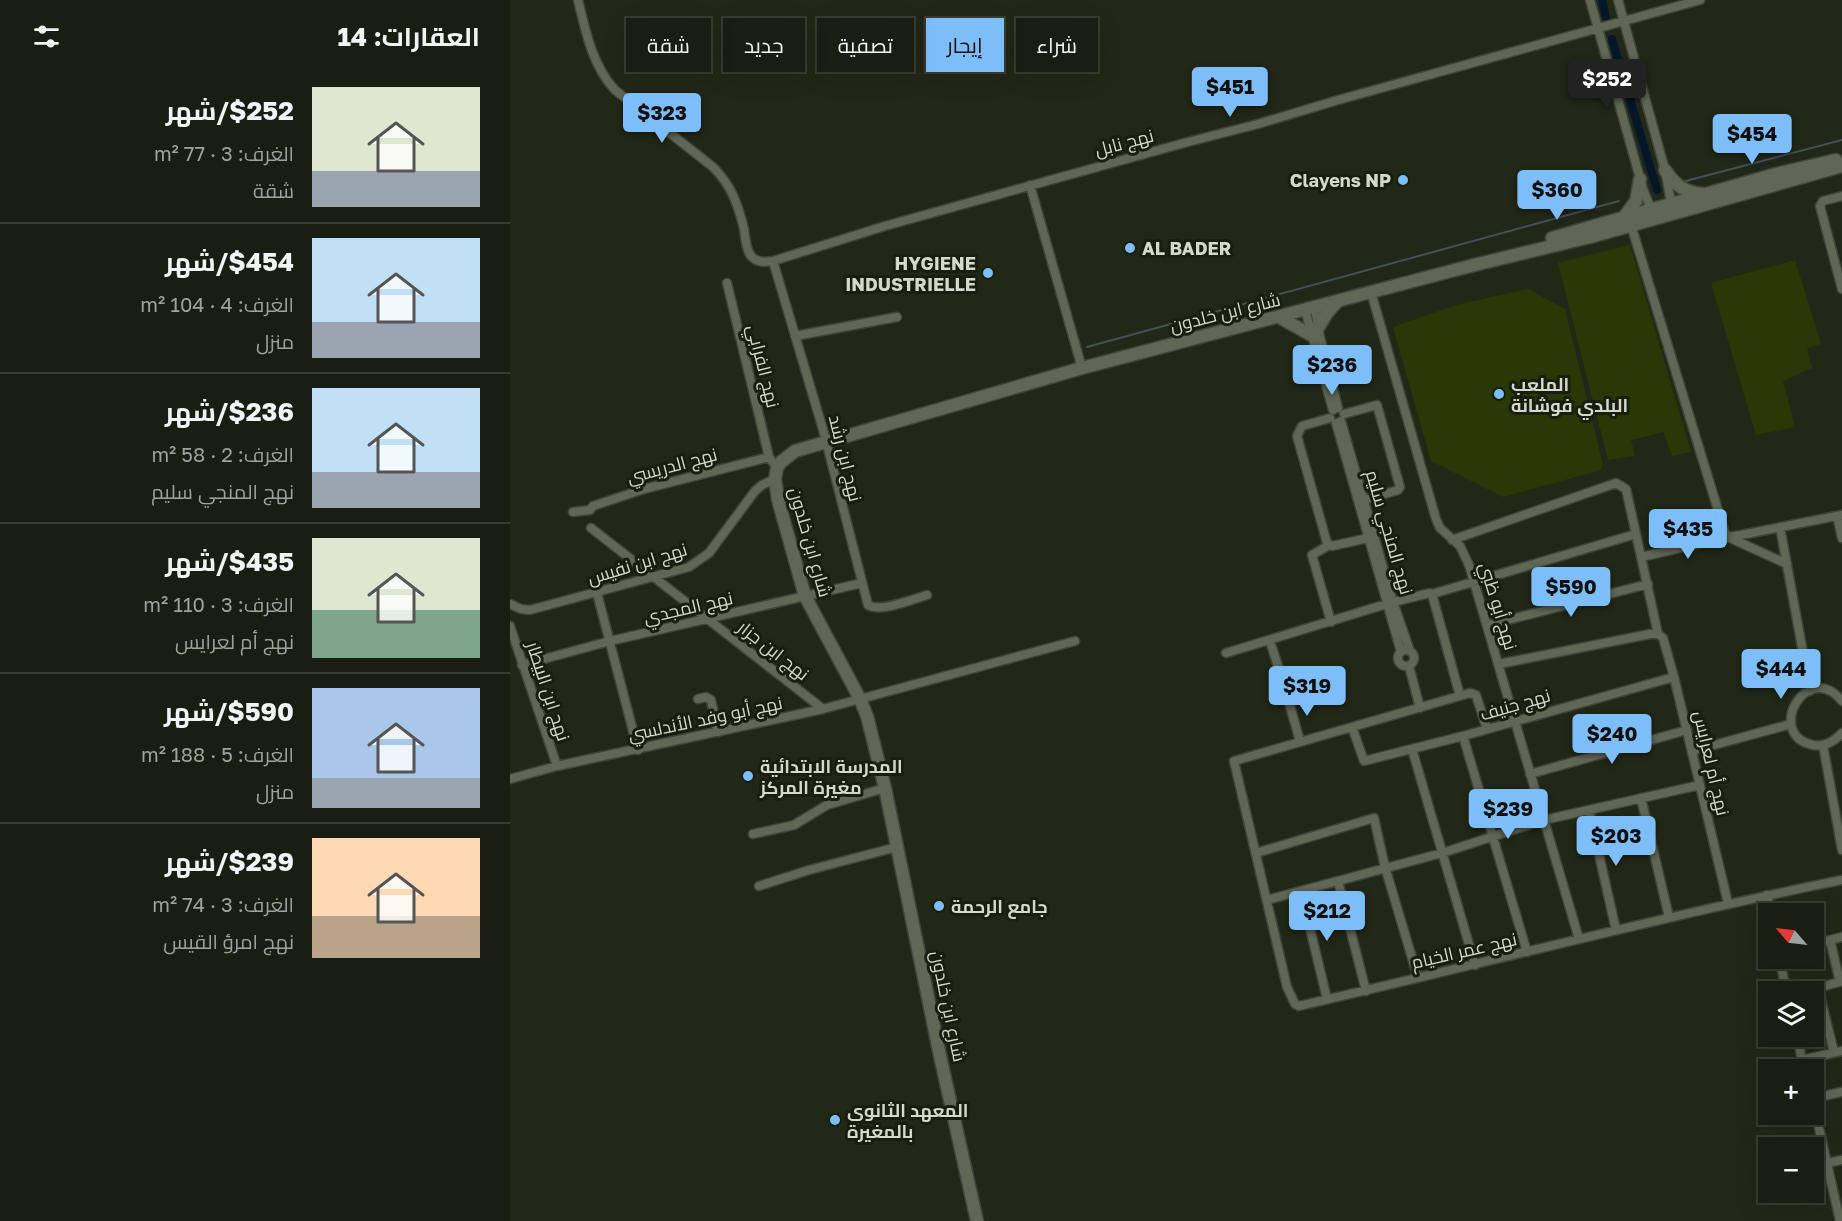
<!DOCTYPE html>
<html lang="ar">
<meta charset="utf-8">
<style>
body{margin:0;font-family:"Golos Text",Cairo,sans-serif;background:#272b20;color:#f1f3f6;direction:rtl;height:100vh;display:flex;flex-direction:column;font-size:22px;white-space:nowrap}
*{box-sizing:border-box;margin:0}
p{font-size:20px;color:#9fa29f}
.icon{flex:none;width:33px;height:33px;fill:none;stroke:currentColor;stroke-width:2;stroke-linecap:round;stroke-linejoin:round}
.map{position:relative;flex:1;overflow:hidden;direction:ltr}
.details{display:flex;flex-direction:column;background:#1a1e12;width:510px}
.details>*{flex:none}
.banner{position:absolute;left:18px;top:18px;width:570px;height:54px;direction:rtl;display:flex;gap:12px}
.needle{width:39px;rotate:298deg}
.buttons{position:absolute;left:1248px;top:903px;display:grid;gap:12px}
.buttons a{display:grid;place-items:center;width:66px;height:66px;border-radius:0px;background:#1a1e12;box-shadow:0 6px 24px #0002,0 0 0 2px #383c32;font-size:30px}
.price{position:absolute;translate:-50% -51px;padding:0 14px;border-radius:6px;background:#7dbef9;color:#111;font-size:20px;line-height:39px;filter:drop-shadow(0 2px 3px #0008)}
.price::after{content:'';position:absolute;left:50%;top:36px;width:18px;height:14px;margin-left:-9px;background:inherit;clip-path:polygon(0 0,100% 0,50% 100%)}
.price.selected{background:#222;color:#fff}
ul{padding:0;list-style:none}
li{display:flex;align-items:center;gap:18px;height:150px;padding:0 30px}
li+li{border-top:2px solid #383c32}
li span{display:grid;place-items:center;flex:none;width:168px;height:120px;border-radius:0px;color:#555}
li>.icon{margin-inline-start:auto}
span .icon{width:72px;height:72px;fill:#fffc;stroke-width:1}
li b{font-size:26px}
h2{display:flex;justify-content:space-between;align-items:center;height:72px;padding:0 30px;font-size:26px}
.tag{padding:0 21px;border-radius:0px;background:#1a1e12;box-shadow:0 6px 24px #0002,0 0 0 2px #383c32;font-size:21px;line-height:54px}
.tag.selected{background:#7dbef9;color:#111}
main{display:flex;flex:1;min-height:0}
.map>svg:first-child{display:block}
.green{fill:#293804}
.lines{fill:none;stroke-linecap:round;stroke-linejoin:round}
.stream{stroke:#42515a;stroke-width:2}
.canal{stroke:#041728;stroke-width:8}
.street-casing{stroke:#3f4538;stroke-width:11}
.secondary-casing{stroke:#3f4538;stroke-width:15}
.street{stroke:#606755;stroke-width:8}
.secondary{stroke:#606755;stroke-width:12}
.poi-dot{fill:#7dbef9;stroke:#191e0f;stroke-width:2}
.labels{text-anchor:middle;dominant-baseline:central;stroke-width:6;stroke-linejoin:round;paint-order:stroke}
.street-label{font-size:18px;fill:#d4d8cd;stroke:#191e0f}
.poi-label{font-size:18px;font-weight:bold;fill:#d4d8cd;stroke:#191e0f;text-anchor:start}
</style>
<main>
<div class="map">
<svg width="1332" height="1221" viewBox="0 0 1332 1221">
<rect width="100%" height="100%" fill="#222818"/>
<path class="green" d="M1120,245L1181,452L1162,456L1153,432L1121,440L1125,456L1098,460L1048,263Z
M1285,260L1311,344L1297,348L1302,368L1273,381L1285,427L1246,435L1201,283Z
M1018,289L1055,309L1093,465L1091,470L993,497L921,461L883,327L946,305Z"/>
<g class="lines">
<path class="stream" d="M1172,182L1332,140
M577,347L1109,201"/>
<path class="canal" d="M1092,0L1096,17
M1102,39L1147,190"/>
<defs>
<path id="street" d="M68,0C76,32 82,65 105,90L203,167C221,185 228,204 234,229C235,237 236,250 241,256C247,263 255,262 263,261L375,226L674,143L748,124L828,100L1190,0
M1080,0L1133,189L1142,212
M1108,0L1155,170L1162,208
M520,185L572,368
M1332,196L1313,201L1310,206L1332,289
M1121,225L1215,533L1218,537L1231,535L1332,515
M263,261L314,433L358,605C370,613 403,599 417,595
M217,283L259,457
M861,292L926,519L930,528L950,546L959,565L1069,939
M805,308L809,333L828,408
M795,310L823,410
M285,336L387,317
M834,414L867,405L890,487L888,490L851,501
M820,418L792,426L787,436L817,543L822,546L858,538
M831,421L882,599L900,651
M826,423L891,652
M63,512L80,510L83,506L134,489L259,457L267,468
M1327,516L1332,538
M1270,527L1300,691
M81,528L313,709
M1126,534L1148,634
M819,545L802,555L821,622
M1131,557L1218,537L1277,564
M87,593L128,750
M922,594L1126,534L1116,489L1106,483L942,540
M0,604L11,609L20,610L179,567L199,553L245,491L252,485L265,479
M978,625L1138,584
M0,626L47,766
M760,641L774,685
M888 658a8 8 0 1 1 16 0a8 8 0 1 1-16 0Z
M716,653L883,602L920,593L922,594L950,696
M989,664L1140,634H1148L1153,638L1164,677L1218,903
M12,665L100,641L352,583
M899,666L910,708
M769 692a7 7 0 1 1 14 0a7 7 0 1 1-14 0Z
M188,699L196,697L201,700L208,732
M778,699L790,741
M1332,701C1297,658 1254,735 1303,745C1315,747 1324,742 1332,733
M842,727L854,761L953,736L1164,677
M977,729L966,695L960,693L724,761L777,987L785,1004L789,1006C970,964 1150,917 1332,880
M953,736L1017,952
M1313,745L1332,850
M902,749L965,965
M1182,751L1281,724
M1020,774L1177,730
M0,779L47,766L313,709L565,641
M1131,798L1159,917
M1079,810L1106,930
M243,834L284,825L317,805L375,788
M746,853L864,818L875,867L908,978
M828,881L856,991
M249,886L299,870L387,847
M791,891L817,999
M1257,895L1261,914
M757,900L932,853L1034,820L1190,785
M1320,940L1330,982
M1304,944L1332,937
M1269,958L1277,992
M1308,988L1324,1052
M1286,992L1308,988L1332,981
M1287,1036L1294,1070
M1291,1060L1332,1051
M1304,1098L1332,1092
M1304,1106L1330,1221
M1317,1163L1332,1160"/>
<path id="secondary" d="M1155,170C1166,186 1174,192 1193,194
M1114,217L1126,201L1130,179
M1042,238L1266,174L1326,160
M769,317L801,335
M808,328L817,313L828,301
M467,1221L430,1056L375,788L357,716L350,699L295,596L268,500L265,479L267,468L271,462L285,451L572,368L964,265L1080,237L1332,166"/>
</defs>
<use href="#street" class="street-casing"/>
<use href="#secondary" class="secondary-casing"/>
<use href="#street" class="street"/>
<use href="#secondary" class="secondary"/>
</g>
<g class="poi-dot">
<circle cx="893" cy="180" r="6"/>
<circle cx="620" cy="248" r="6"/>
<circle cx="478" cy="273" r="6"/>
<circle cx="989" cy="394" r="6"/>
<circle cx="238" cy="776" r="6"/>
<circle cx="429" cy="906" r="6"/>
<circle cx="325" cy="1120" r="6"/>
</g>
<g class="labels">
<g class="street-label">
<text transform="translate(614 142) rotate(-15)">نهج نابل</text>
<text transform="translate(715 312) rotate(-14)">شارع ابن خلدون</text>
<text transform="translate(254 366) rotate(76)">نهج الفرابي</text>
<text transform="translate(336 458) rotate(76)">نهج ابن رشد</text>
<text transform="translate(162 465) rotate(-15)">نهج الدريسي</text>
<text transform="translate(880 532) rotate(74)">نهج المنجي سليم</text>
<text transform="translate(301 542) rotate(74)">شارع ابن خلدون</text>
<text transform="translate(127 563) rotate(-17)">نهج ابن نفيس</text>
<text transform="translate(989 606) rotate(73)">نهج أبو ظبي</text>
<text transform="translate(178 607) rotate(-13)">نهج المجدي</text>
<text transform="translate(264 650) rotate(38)">نهج ابن جزار</text>
<text transform="translate(39 691) rotate(72)">نهج ابن البيطار</text>
<text transform="translate(1005 704) rotate(-16)">نهج جنيف</text>
<text transform="translate(195 718) rotate(-12)">نهج أبو وفد الأندلسي</text>
<text transform="translate(1202 763) rotate(77)">نهج أم لعرايس</text>
<text transform="translate(954 950) rotate(-13)">نهج عمر الخيام</text>
<text transform="translate(439 1006) rotate(78)">شارع ابن خلدون</text>
</g>
<g class="poi-label">
<text x="881" y="180" text-anchor="end">Clayens NP</text>
<text x="632" y="248">AL BADER</text>
<text x="466" y="263" text-anchor="end">HYGIENE<tspan x="466" dy="21">INDUSTRIELLE</tspan></text>
<text x="1001" y="384">الملعب<tspan x="1001" dy="21">البلدي فوشانة</tspan></text>
<text x="250" y="766">المدرسة الابتدائية<tspan x="250" dy="21">مغيرة المركز</tspan></text>
<text x="441" y="906">جامع الرحمة</text>
<text x="337" y="1110">المعهد الثانوي<tspan x="337" dy="21">بالمغيرة</tspan></text>
</g>
</g>
</svg>
<div class="buttons">
<a><svg class="needle" viewBox="-14 -14 28 28"><path d="M0-13l5 13h-10z" fill="#e53935"/><path d="M0 13l5-13h-10z" fill="#9fa29f"/></svg></a>
<a><svg class="icon" aria-label="layers" viewBox="0 0 24 24"><path d="M12 4l9 5-9 5-9-5zM3 14l9 5 9-5"/></svg></a>
<a>+</a>
<a>−</a>
</div>
<b class="price selected" style="left:1097px;top:110px">$252</b>
<b class="price" style="left:720px;top:118px">$451</b>
<b class="price" style="left:152px;top:144px">$323</b>
<b class="price" style="left:1242px;top:165px">$454</b>
<b class="price" style="left:1047px;top:221px">$360</b>
<b class="price" style="left:822px;top:396px">$236</b>
<b class="price" style="left:1178px;top:560px">$435</b>
<b class="price" style="left:1061px;top:618px">$590</b>
<b class="price" style="left:1271px;top:700px">$444</b>
<b class="price" style="left:797px;top:717px">$319</b>
<b class="price" style="left:1102px;top:765px">$240</b>
<b class="price" style="left:998px;top:840px">$239</b>
<b class="price" style="left:1106px;top:867px">$203</b>
<b class="price" style="left:817px;top:942px">$212</b>
<div class="banner">
<a class="tag">شراء</a>
<a class="tag selected">إيجار</a>
<a class="tag">تصفية</a>
<a class="tag">جديد</a>
<a class="tag">شقة</a>
</div>
</div>
<section class="details">
<h2>العقارات: 14<svg class="icon" aria-label="filters" viewBox="0 0 24 24"><path d="M4 7h16M4 17h16"/><circle cx="9" cy="7" r="2"/><circle cx="15" cy="17" r="2"/></svg></h2>
<ul>
<li><span style="background:linear-gradient(#dfe7d0 70%,#9aa5b1 0)"><svg class="icon" aria-label="home" viewBox="0 0 24 24"><path d="M3 11l9-7 9 7M6 9v11h12V9"/></svg></span><div><b>$252/شهر</b><p>الغرف: 3 · 77 m²</p><p>شقة</p></div></li>
<li><span style="background:linear-gradient(#bfe0f5 70%,#9aa5b1 0)"><svg class="icon" aria-label="home" viewBox="0 0 24 24"><path d="M3 11l9-7 9 7M6 9v11h12V9"/></svg></span><div><b>$454/شهر</b><p>الغرف: 4 · 104 m²</p><p>منزل</p></div></li>
<li><span style="background:linear-gradient(#bfe0f5 70%,#9aa5b1 0)"><svg class="icon" aria-label="home" viewBox="0 0 24 24"><path d="M3 11l9-7 9 7M6 9v11h12V9"/></svg></span><div><b>$236/شهر</b><p>الغرف: 2 · 58 m²</p><p>نهج المنجي سليم</p></div></li>
<li><span style="background:linear-gradient(#dfe7d0 60%,#7fa58c 0)"><svg class="icon" aria-label="home" viewBox="0 0 24 24"><path d="M3 11l9-7 9 7M6 9v11h12V9"/></svg></span><div><b>$435/شهر</b><p>الغرف: 3 · 110 m²</p><p>نهج أم لعرايس</p></div></li>
<li><span style="background:linear-gradient(#a9c7e8 75%,#9aa5b1 0)"><svg class="icon" aria-label="home" viewBox="0 0 24 24"><path d="M3 11l9-7 9 7M6 9v11h12V9"/></svg></span><div><b>$590/شهر</b><p>الغرف: 5 · 188 m²</p><p>منزل</p></div></li>
<li><span style="background:linear-gradient(#ffd9b3 65%,#b9a48a 0)"><svg class="icon" aria-label="home" viewBox="0 0 24 24"><path d="M3 11l9-7 9 7M6 9v11h12V9"/></svg></span><div><b>$239/شهر</b><p>الغرف: 3 · 74 m²</p><p>نهج امرؤ القيس</p></div></li>
</ul>
</section>
</main>
